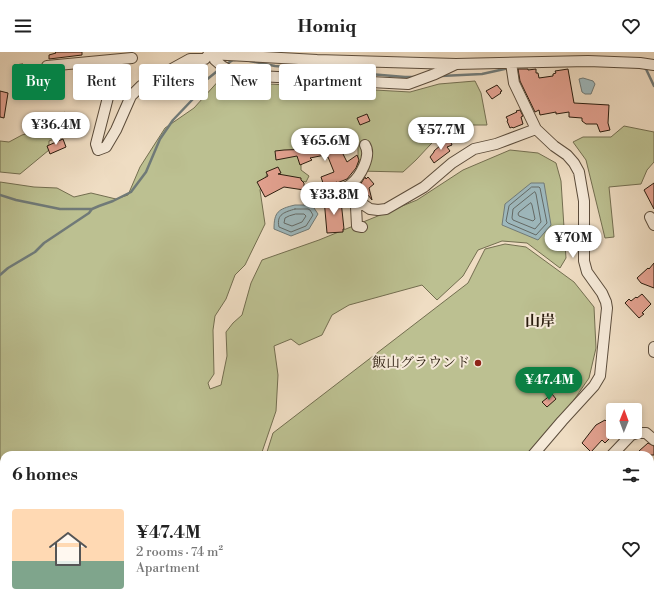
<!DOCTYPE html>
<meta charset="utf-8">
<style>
body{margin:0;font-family:"Libre Bodoni","Noto Serif JP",serif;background:#f6f6f6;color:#222;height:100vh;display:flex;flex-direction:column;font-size:15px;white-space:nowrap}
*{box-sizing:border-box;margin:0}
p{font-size:13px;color:#767676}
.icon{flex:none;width:22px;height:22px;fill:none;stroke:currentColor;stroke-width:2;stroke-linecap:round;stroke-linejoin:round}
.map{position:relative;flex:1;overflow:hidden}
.drawer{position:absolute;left:0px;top:399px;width:654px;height:156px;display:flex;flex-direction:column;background:#fff;border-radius:12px 12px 0 0;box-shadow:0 2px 6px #0003}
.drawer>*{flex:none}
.guide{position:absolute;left:12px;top:12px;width:400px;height:36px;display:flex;gap:8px}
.needle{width:26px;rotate:1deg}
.buttons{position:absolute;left:606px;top:351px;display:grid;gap:8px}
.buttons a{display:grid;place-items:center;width:36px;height:36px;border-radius:4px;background:#fff;box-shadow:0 2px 6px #0003;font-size:20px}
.price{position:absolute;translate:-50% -34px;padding:0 9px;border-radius:14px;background:#fff;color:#222;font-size:13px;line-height:26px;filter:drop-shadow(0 1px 2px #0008)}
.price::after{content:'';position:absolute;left:50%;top:24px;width:12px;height:9px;margin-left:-6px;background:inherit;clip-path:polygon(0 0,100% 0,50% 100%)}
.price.active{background:#0b8043;color:#fff}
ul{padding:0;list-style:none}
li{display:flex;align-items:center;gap:12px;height:100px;padding:0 12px}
li span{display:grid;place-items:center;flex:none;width:112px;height:80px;border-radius:4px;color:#555}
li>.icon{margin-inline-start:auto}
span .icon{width:48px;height:48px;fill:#fffc;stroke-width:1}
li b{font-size:17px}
h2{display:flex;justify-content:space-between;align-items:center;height:48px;padding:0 12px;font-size:17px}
.chip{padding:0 14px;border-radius:4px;background:#fff;box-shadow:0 2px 6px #0003;font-size:14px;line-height:36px}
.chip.active{background:#0b8043;color:#fff}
header{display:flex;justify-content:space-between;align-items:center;height:52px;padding:0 12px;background:#fff;font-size:18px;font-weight:700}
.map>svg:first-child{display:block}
.green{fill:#bcc091;stroke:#736e50}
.water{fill:#9eb9be;stroke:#707a78}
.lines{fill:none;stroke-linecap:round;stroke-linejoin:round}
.shore{stroke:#646a66;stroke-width:1}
.stream{stroke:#707a78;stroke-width:2.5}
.building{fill:#e4a291;stroke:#2a1c0e}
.minor-casing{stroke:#5b4c3b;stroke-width:12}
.minor{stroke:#f5e9d8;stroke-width:10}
.poi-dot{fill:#8f2418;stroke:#f5e9d8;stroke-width:1.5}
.labels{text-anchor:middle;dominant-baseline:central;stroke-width:4;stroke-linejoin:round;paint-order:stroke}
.poi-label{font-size:14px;fill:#2a1c0e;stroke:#f5e9d8;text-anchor:end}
.neighbourhood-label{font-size:15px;font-weight:bold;fill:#2a1c0e;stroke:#f5e9d8}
</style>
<header><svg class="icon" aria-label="menu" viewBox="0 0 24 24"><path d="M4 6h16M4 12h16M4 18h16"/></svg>Homiq<svg class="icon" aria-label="heart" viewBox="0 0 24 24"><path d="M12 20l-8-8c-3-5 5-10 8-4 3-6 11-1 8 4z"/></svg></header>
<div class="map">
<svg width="654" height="555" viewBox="0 0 654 555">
<rect width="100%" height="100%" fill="#efddc3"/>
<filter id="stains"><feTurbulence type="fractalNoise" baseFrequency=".005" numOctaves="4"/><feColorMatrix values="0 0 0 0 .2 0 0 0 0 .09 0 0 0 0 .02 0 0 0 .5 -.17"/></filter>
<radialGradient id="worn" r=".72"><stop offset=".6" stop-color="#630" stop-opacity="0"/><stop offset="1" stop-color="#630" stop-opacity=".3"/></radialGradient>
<path class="green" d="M222,25L234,30L410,40L439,32L475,29L481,41L487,73H462L444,78L416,108L403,120L358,119V89L304,80L298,91L301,104V118L309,124L306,130L268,120L260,138L265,172L245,213L235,223L226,247L215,264L213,278L214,322L208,331L210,337L221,333L227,304L226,280L233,271L242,263L251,231L262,208L319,188L417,148L463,118L510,98L538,101L556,111L561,129L566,206L560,216L527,191L502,189L478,198L463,224L437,248L422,233L349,253L332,263L322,283L299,293L291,287L274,294L278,323L276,359L261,403H4V551H214L215,553L218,551H314L316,555H0V130L34,135L57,136L74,145L91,141L116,147L128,143L140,115L165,76L194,56Z
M65,60L72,68L67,82L49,89V98L20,122L0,120V89L9,90L22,83L37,79Z
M624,74L654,80V110L647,118L641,132L609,135L614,185L605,186L586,108L573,90L583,85H611Z
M505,192L526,195L574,230L594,255L596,296L589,326L567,358L530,403H266L273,381L468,231L485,197Z
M650,439L654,440V555H431L433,551H650Z"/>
<path class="water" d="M583,26L593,29L595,32L591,42H585L582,40L579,27Z
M531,131H544L551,173L538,188L502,173L505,152Z
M295,153H312L318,162L309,177L291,184L274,177C274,160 278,157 295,153Z"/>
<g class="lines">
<path class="shore" d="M532,135H539L540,136L547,171L536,183L508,171L506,169L509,154Z
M535,140L536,142L541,170L535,177L513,168L512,166L513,157L533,141Z
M531,151L532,153L535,167L533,169L519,164L518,162L519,160L529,152Z
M295,157H308L310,158L313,163L306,174L291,180L279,175C276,162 285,160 295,157Z
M296,162H304L306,164L302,170L292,174L284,171L285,166L289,164Z"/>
<path class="stream" d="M250,9L275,14L405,25H416
M225,13L233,8H235
M644,16L646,17L654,34
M441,24L482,22L509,16
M0,143L16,148L60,157H92L99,154L113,149L131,140L146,120L160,87L173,68L193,47L205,29L221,16
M0,223L8,216L35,200L44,191L89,161L92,157"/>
</g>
<path class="building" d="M55,0H82V3L49,7V3L56,1Z
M23,12L25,24L16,25L14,13Z
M518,17H528V18L536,17V21H538L539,26L553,24V22L556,21L555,19L568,17L574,51L609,53L608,71L610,78L600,80L597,72H586L582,69V66L569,65V60L556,62V60L540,63L539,58L535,60L520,29Z
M497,33L502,39L500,40L501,41L492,47L486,39Z
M0,39L8,41L4,66L0,65Z
M520,58L523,64L521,65L523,72L513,76L512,75L510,76L507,69L508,68L506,65L517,60L516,59Z
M367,62L370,69L360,73L357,66Z
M449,86L452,93L447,95L450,99L434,111L430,105L434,100V99Z
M63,87L66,95L50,102L47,94Z
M332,92L337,100L341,98L347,110L357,103L359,108L356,116L347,127L337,131V130L324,134L321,125L334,120L328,105L327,106L325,103L310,106L312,108L300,113L297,104L276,108L275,99L284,98L311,97V98L325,96Z
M278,115L281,121L278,122L301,126V128L304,131V138L284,135L265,145L257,130L268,124L266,120Z
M365,125L366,127L368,125L374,132L369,136L372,148L360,133Z
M654,131V157L644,138Z
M324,147L328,148L341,149L344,177H343V180L327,181Z
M654,211V236L641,231L637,226L648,216L649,217Z
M642,242L651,252L642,261L644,262L639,266L625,251L629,247L631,249L636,245L637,246Z
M552,342L556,347L547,355L542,350Z
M613,364V383L605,391L602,388L591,400L582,391L592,378L596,373L605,368L606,369Z
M648,391L654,394V403H642L639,399Z"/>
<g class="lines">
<defs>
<path id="minor" d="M217,2L215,8L222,14L238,23L408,32L435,22L456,12L588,9L640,11L654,13
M112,8L114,22L96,92L98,98L106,95L116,78L131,44L141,34L190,7H205L209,2L317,8L456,12
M511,11L514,31L536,77L554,94L567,103L574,111L579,120L584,149V209L587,220L602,241L606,250L607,256L600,324L594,334L562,369L533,403
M47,14L132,6
M362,152L353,147L349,143L328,142C335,139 345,137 351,132C360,125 372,104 365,93
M650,165L654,173
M362,175L357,174L356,155L361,151L370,157L378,158L386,157L424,135L452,111L474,97L496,92L536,77
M654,295V300
M612,403L631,383L637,381H646L654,388
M318,551L320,555
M207,555L211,551"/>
</defs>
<use href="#minor" class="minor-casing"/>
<use href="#minor" class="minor"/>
</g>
<circle class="poi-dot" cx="478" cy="311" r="4"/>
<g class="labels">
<g class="poi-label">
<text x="470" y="311">飯山グラウンド</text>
</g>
<g class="neighbourhood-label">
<text x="540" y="269">山岸</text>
</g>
</g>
<rect width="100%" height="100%" filter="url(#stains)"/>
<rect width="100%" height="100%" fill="url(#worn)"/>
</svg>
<div class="buttons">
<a><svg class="needle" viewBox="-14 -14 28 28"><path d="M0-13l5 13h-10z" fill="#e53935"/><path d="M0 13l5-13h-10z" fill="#767676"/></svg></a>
</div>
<b class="price" style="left:56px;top:94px">¥36.4M</b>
<b class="price" style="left:441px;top:99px">¥57.7M</b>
<b class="price" style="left:325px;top:110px">¥65.6M</b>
<b class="price" style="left:334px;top:164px">¥33.8M</b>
<b class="price" style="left:573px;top:207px">¥70M</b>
<b class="price active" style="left:549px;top:349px">¥47.4M</b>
<div class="guide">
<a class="chip active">Buy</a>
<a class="chip">Rent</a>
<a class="chip">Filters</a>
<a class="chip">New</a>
<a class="chip">Apartment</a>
</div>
<section class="drawer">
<h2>6 homes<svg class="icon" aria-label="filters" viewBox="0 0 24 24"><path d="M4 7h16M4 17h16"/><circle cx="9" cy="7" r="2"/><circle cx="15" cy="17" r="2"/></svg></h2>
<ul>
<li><span style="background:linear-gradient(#ffd9b3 65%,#7fa58c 0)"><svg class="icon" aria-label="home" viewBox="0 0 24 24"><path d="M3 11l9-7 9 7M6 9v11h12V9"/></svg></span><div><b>¥47.4M</b><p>2 rooms · 74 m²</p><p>Apartment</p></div><svg class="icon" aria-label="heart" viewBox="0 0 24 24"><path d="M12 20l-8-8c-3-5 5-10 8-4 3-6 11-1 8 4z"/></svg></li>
</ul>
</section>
</div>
